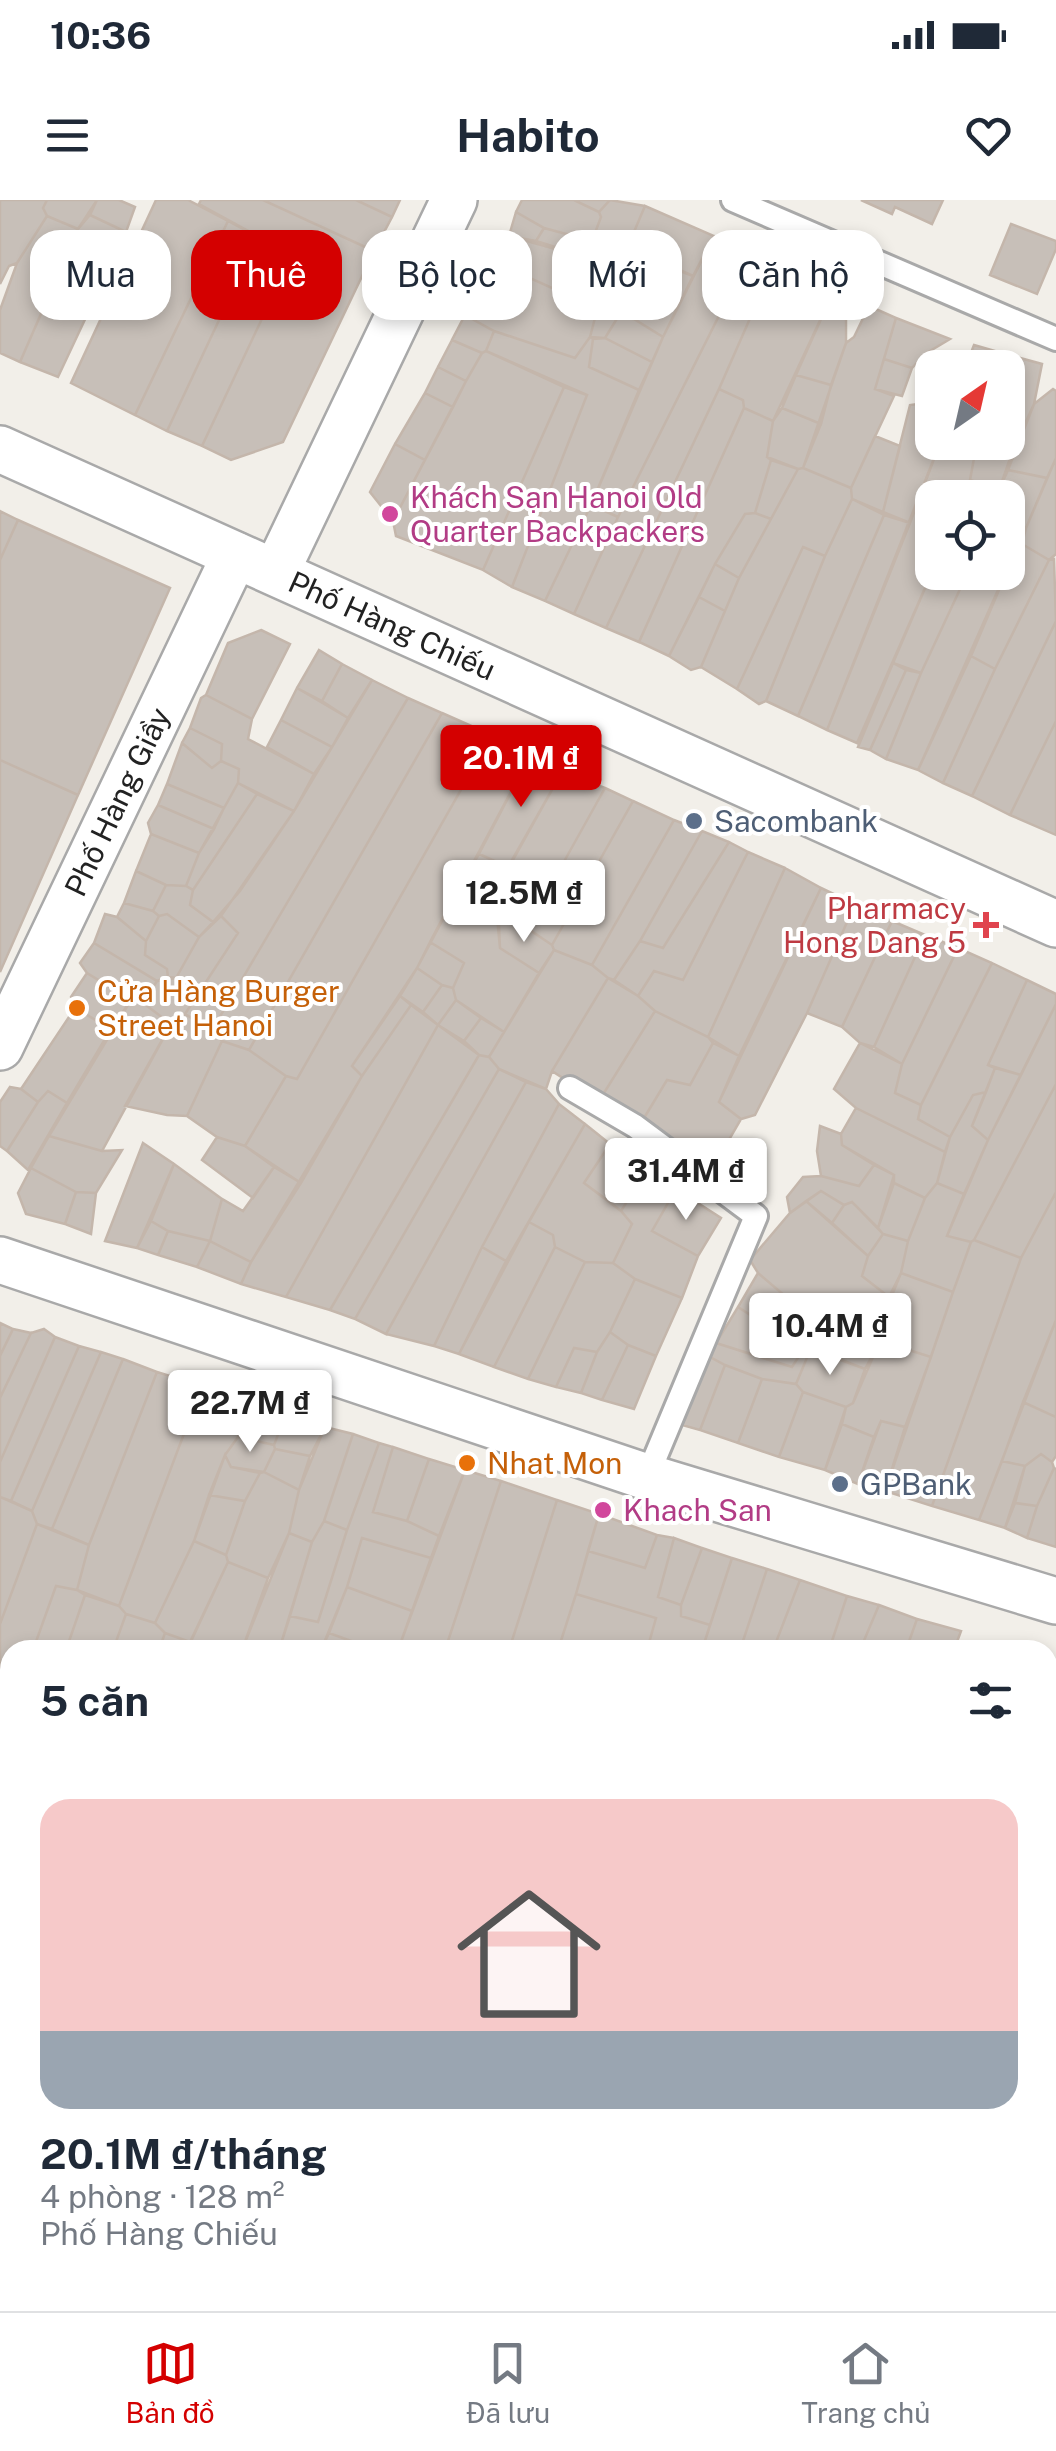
<!DOCTYPE html>
<html lang="vi">
<meta charset="utf-8">
<style>
body{margin:0;font-family:"Public Sans",sans-serif;background:#f6f6f7;color:#1f2937;height:100vh;display:flex;flex-direction:column;font-size:38px;white-space:nowrap}
*{box-sizing:border-box;margin:0}
p{font-size:32px;color:#747a83}
.icon{flex:none;width:55px;height:55px;fill:none;stroke:currentColor;stroke-width:2;stroke-linecap:round;stroke-linejoin:round}
.map{position:relative;flex:1;overflow:hidden}
.panel{position:absolute;left:0px;top:1440px;width:1058px;height:672px;display:flex;flex-direction:column;background:#fff;border-radius:30px 30px 0 0;box-shadow:0 5px 15px #0003}
.panel>*{flex:none}
.banner{position:absolute;left:30px;top:30px;width:998px;height:90px;display:flex;gap:20px}
.needle{width:65px;rotate:34deg}
.fabs{position:absolute;left:915px;top:150px;display:grid;gap:20px}
.fabs a{display:grid;place-items:center;width:110px;height:110px;border-radius:20px;background:#fff;box-shadow:0 5px 15px #0003;font-size:50px}
.price{position:absolute;translate:-50% -85px;padding:0 22px;border-radius:10px;background:#fff;color:#222;font-size:32px;line-height:65px;filter:drop-shadow(0 2px 5px #0008)}
.price::after{content:'';position:absolute;left:50%;top:60px;width:30px;height:22px;margin-left:-15px;background:inherit;clip-path:polygon(0 0,100% 0,50% 100%)}
.price.current{background:#d40000;color:#fff}
ul{padding:0;list-style:none}
li{display:grid;align-content:center;gap:20px;height:530px;padding:0 40px}
li span{display:grid;place-items:center;height:310px;border-radius:30px;color:#555}
li>.icon{margin-inline-start:auto}
span .icon{width:180px;height:180px;fill:#fffc;stroke-width:1}
li b{font-size:42px}
h2{display:flex;justify-content:space-between;align-items:center;height:120px;padding:0 40px;font-size:42px}
.chip{padding:0 35px;border-radius:30px;background:#fff;box-shadow:0 5px 15px #0003;font-size:35px;line-height:90px}
.chip.current{background:#d40000;color:#fff}
.status{display:flex;justify-content:space-between;align-items:center;height:70px;padding:0 50px;background:#fff;direction:ltr}
.status svg{height:28px;fill:currentColor}
header{display:flex;justify-content:space-between;align-items:center;height:130px;padding:0 40px;background:#fff;font-size:45px;font-weight:700}
.menu{display:flex;justify-content:space-around;align-items:center;height:140px;border-top:2px solid #e0e1e3;background:#fff;font-size:28px;color:#747a83}
.menu a{display:grid;justify-items:center;gap:5px}
.menu .current{color:#d40000}
.map>svg:first-child{display:block}
.building{fill:#c7bfb8;stroke:#c4b6ab;stroke-width:2.5}
.lines{fill:none;stroke-linecap:round;stroke-linejoin:round}
.lane-casing{stroke:#a9a9a9;stroke-width:28}
.street-casing{stroke:#a9a9a9;stroke-width:50}
.lane{stroke:#fff;stroke-width:22}
.street{stroke:#fff;stroke-width:45}
.hotel-dot{fill:#d1479c;stroke:#fff;stroke-width:4}
.service-dot{fill:#5c6f8a;stroke:#fff;stroke-width:4}
.health-dot{fill:#e0444e;stroke:#fff;stroke-width:4}
.food-dot{fill:#e8710a;stroke:#fff;stroke-width:4}
.labels{text-anchor:middle;dominant-baseline:central;stroke-width:8;stroke-linejoin:round;paint-order:stroke}
.hotel-label{font-size:30px;fill:#b23c85;stroke:#fff;text-anchor:start}
.street-label{font-size:30px;fill:#222;stroke:#fff}
.service-label{font-size:30px;fill:#4e5e75;stroke:#fff;text-anchor:start}
.health-label{font-size:30px;fill:#be3a42;stroke:#fff;text-anchor:end}
.food-label{font-size:30px;fill:#c56008;stroke:#fff;text-anchor:start}
</style>
<div class="status"><b>10:36</b><svg viewBox="0 0 49 12"><path d="M0 12V9h3v3zM5 12V6h3v6zM10 12V3h3v9zM15 12V0h3v12zM26 1h20v11H26zM47 4h2v5h-2z"/></svg></div>
<header><svg class="icon" aria-label="menu" viewBox="0 0 24 24"><path d="M4 6h16M4 12h16M4 18h16"/></svg>Habito<svg class="icon" aria-label="heart" viewBox="0 0 24 24"><path d="M12 20l-8-8c-3-5 5-10 8-4 3-6 11-1 8 4z"/></svg></header>
<div class="map">
<svg width="1056" height="2111" viewBox="0 0 1056 2111">
<rect width="100%" height="100%" fill="#f2efe9"/>
<path class="building" d="M0,0H47L43,8L47,16L17,63L9,66L0,84Z
M47,0H97L78,29L47,16L43,8Z
M97,0H119L135,7L126,32L90,15Z
M156,0H188L228,21L135,215L71,183Z
M201,0H263L374,51L283,242L231,260L202,246L292,55L199,4Z
M263,0H356L392,17L374,51Z
M356,0H400L392,17Z
M522,0H574L599,12L601,17L592,41L544,28L516,12Z
M574,0H610L599,12Z
M610,0L645,6L628,46L619,55L592,41L601,17L599,12Z
M861,0H943L932,24L895,7L892,14Z
M645,6L714,36L693,76L628,46Z
M516,12L544,28L536,41L509,36Z
M90,15L126,32L58,177L20,162L78,29Z
M47,16L78,29L20,162L0,153V110L17,63Z
M228,21L258,37L167,231L135,215Z
M1011,24L1056,41V49L1037,94L990,75Z
M544,28L592,41L619,55L616,66L536,41Z
M509,36L616,66L626,76L618,117L605,138L590,137L601,95L576,80L563,93L492,61Z
M714,36L751,52L618,317L591,305L663,137Z
M258,37L292,55L202,246L167,231Z
M628,46L662,64L634,119L618,117L626,76L616,66L619,55Z
M751,52L774,64L719,189L606,428L574,414L618,317Z
M492,61L563,93L576,80L601,95L590,137L575,158L494,131L465,115Z
M662,64L693,76L663,137L634,119Z
M774,64L832,86L830,99L773,221L744,208L743,200L719,189Z
M830,99L846,105V143L831,185L796,175Z
M869,106L896,118L875,189L894,196L851,288L803,268L846,143L854,137Z
M465,115L494,131L486,151L482,153L452,140Z
M618,117L634,119L663,137L652,162L605,138Z
M896,118L950,139L925,154L912,168L884,159Z
M494,131L575,158L590,137L593,139L589,167L639,190L591,305L545,401L512,387L587,195L486,151Z
M605,138L652,162L639,190L589,167L593,139Z
M452,140L482,153L466,181L438,167Z
M974,145L1009,155L1004,168H965Z
M486,151L564,187L483,370L396,336L393,321L466,181L482,153Z
M1009,155L1042,164L1034,204L1013,250L995,242H1008V168H1004Z
M884,159L912,168L902,196L875,189Z
M943,161L965,165V168H940Z
M438,167L466,181L453,207L425,193Z
M796,175L831,185L821,224L782,208Z
M564,187L587,195L512,387L483,370Z
M719,189L743,200L744,208L639,442L606,428Z
M1053,189L1056,191V258L1047,278L1008,270L1034,204Z
M425,193L453,207L425,260L395,244Z
M932,202V242H982L975,253L940,243L910,323L883,312L910,205Z
M744,208L773,221L767,257L771,260L755,313L745,314L715,364L669,456L639,442Z
M782,208L821,224L803,268L798,269L767,257L773,221Z
M875,236L900,246L883,312L852,299L851,288Z
M982,242H995L1013,250L999,290L970,280L975,253Z
M940,243L975,253L970,280L963,298H932V372L857,543L827,530Z
M395,244L425,260L393,321L370,292Z
M1056,258V354L1049,360L1022,344L1026,328Z
M771,260L798,269L771,319L755,313Z
M803,268L851,288L852,299L825,356L803,347L737,489L701,467L739,378L798,269Z
M1008,270L1047,278L1026,328L1008,320V298H1001L1002,292L999,290Z
M970,280L999,290L1002,292L1001,298H963Z
M852,299L884,315L798,516L766,501L825,356Z
M591,305L618,317L574,414L545,401Z
M0,311L18,320L0,360Z
M755,313L771,319L739,378L715,364L745,314Z
M884,315L910,323L827,530L798,516Z
M18,320L170,388L78,595L0,560V360Z
M1008,320L1026,328L1022,344L1013,357L1008,354Z
M1022,344L1049,360L995,469L971,456L1013,357Z
M803,347L825,356L766,501L759,504L737,489Z
M1054,359L1056,421L972,596L943,583L995,469L1049,360Z
M715,364L739,378L725,411L699,397Z
M932,372H968L921,473L893,463Z
M968,372H1006L918,570L886,559L921,473Z
M699,397L725,411L701,467L691,470L669,456Z
M1056,421V521L1010,615L972,596Z
M261,430L290,444L252,519L206,495L228,443Z
M319,450L342,464L322,501L297,488Z
M971,456L995,469L943,583L918,570Z
M893,463L906,470L870,550L858,547Z
M342,464L372,480L348,518L322,501Z
M906,470L921,473L886,559L870,550Z
M372,480L408,498L212,830L185,814L238,733L221,716L294,611Z
M297,488L348,518L332,547L281,520Z
M206,495L252,519L248,539L314,574L294,611L238,583L239,569L221,561L222,544L190,528L201,498Z
M408,498L442,513L249,850L222,841L212,830Z
M442,513L492,535L297,879L286,876L249,850Z
M281,520L332,547L314,574L267,547Z
M1056,521V635L1010,615Z
M190,528L222,544L221,561L212,568L182,543Z
M492,535L532,552L417,768L352,866L362,876L301,983L245,946L286,876L297,879Z
M182,543L212,568L221,561L239,569L238,583L224,608L167,584Z
M532,552L562,572L508,667L479,654Z
M0,560L78,595L0,772Z
M562,572L605,588L527,728L497,717L489,703Z
M238,583L257,594L193,690L186,686L199,653Z
M167,584L224,608L214,629L158,605Z
M605,588L633,601L552,745L527,728Z
M257,594L294,611L240,691L213,722L190,705L193,690Z
M633,601L674,620L592,765L554,750L552,745Z
M158,605L214,629L199,653L151,634L148,623Z
M674,620L702,631L640,741L614,780L608,778L592,765Z
M702,631L729,642L663,748L640,741Z
M151,634L199,653L186,686L166,685L136,671Z
M729,642L748,652L683,780L654,771L638,796L614,780L640,741L663,748Z
M748,652L785,668L708,837L655,811L638,796L654,771L683,780Z
M479,654L508,667L489,703L468,720L448,708Z
M785,668L821,688L739,856L708,837Z
M136,671L166,685L153,711L124,703Z
M166,685L186,686L193,690L190,705L213,722L199,737L167,714L159,716L153,711Z
M821,688L855,704L807,813L755,915L741,919L719,902Z
M124,703L153,711L159,716L146,741L117,717Z
M489,703L499,725L500,748L539,773L504,832L456,800L453,788L464,763L430,742L448,708L468,720Z
M855,704L892,721L842,827L807,813Z
M105,714L117,717L146,741L145,755L167,769L168,777L157,781L94,743Z
M167,714L199,737L176,778L168,777L167,769L145,755L146,741L159,716Z
M221,716L238,733L185,814L171,824L143,803L157,781L176,778L199,737Z
M497,717L527,728L552,745L554,750L539,773L500,748Z
M892,721L925,735L874,847L860,843L842,827Z
M925,735L958,748L902,864L874,847Z
M430,742L464,763L453,788L442,785L417,768Z
M94,743L157,781L143,803L131,800L87,773L80,763Z
M958,748L992,763L921,905L895,893L902,864Z
M554,750L592,765L608,778L552,871L546,889L499,869L489,857Z
M992,763L1027,780L988,865L995,868L986,892L973,895L950,937L918,919L921,905Z
M417,768L442,785L423,812L400,796Z
M87,773L131,800L111,829L75,808L71,797Z
M608,778L638,796L655,811L599,901L552,871Z
M1027,780L1056,794V804L1021,875L988,865Z
M442,785L453,788L456,800L438,825L423,812Z
M400,796L411,805L362,876L352,866Z
M131,800L143,803L171,824L102,951L49,936Z
M456,800L481,818L464,841L438,825Z
M1056,804V884L974,1040L971,1042L947,1036L988,940Z
M411,805L438,825L286,1097L241,1084L251,1062L362,876Z
M75,808L111,829L67,903L48,891L38,902L21,889Z
M655,811L708,837L713,843L690,885L667,880L638,928L599,901Z
M185,814L212,830L222,841L187,916L167,915L125,906L171,824Z
M481,818L504,832L489,857L479,855L464,841Z
M438,825L479,855L330,1110L286,1097Z
M222,841L249,850L286,876L245,946L217,937L187,916Z
M713,843L739,856L719,902L741,919L708,976L638,928L667,880L690,885Z
M860,843L902,864L895,893L921,905L918,919L950,937L945,952L856,908L834,889Z
M479,855L489,857L499,869L355,1119L330,1110Z
M995,868L1021,875L988,940L972,926Z
M499,869L526,882L386,1134L355,1119Z
M526,882L546,889L559,904L482,1047L434,1146L386,1134Z
M1056,884V992L1021,1058L974,1040Z
M10,887L21,889L38,902L7,951L0,946V902Z
M48,891L67,903L28,970L7,951L38,902Z
M986,892L972,926L988,940L964,994L937,983L950,937L973,895Z
M559,904L585,924L506,1061L482,1047Z
M856,908L945,952L937,983L925,998L894,983V975L842,945L841,934Z
M585,924L610,944L584,983L621,1011L632,1024L613,1063L585,1062L555,1047L553,1035L529,1022Z
M820,926L841,934L842,945L874,965L859,986L821,976L817,951Z
M49,936L102,951L122,950L96,993L76,992L31,968Z
M217,937L245,946L274,967L253,998L202,960Z
M143,943L174,964L137,1048L105,1041Z
M610,944L636,961L607,1000L584,983Z
M636,961L647,970L621,1011L607,1000Z
M174,964L222,999L210,1041L168,1031L151,1021Z
M874,965L894,975L878,1028L852,1002L844,1005L821,991L790,1013L787,997L803,977L821,976L859,986Z
M274,967L301,983L251,1062L210,1041L222,999L243,1011Z
M31,968L76,992L65,1024L26,1014L18,993Z
M647,970L676,989L652,1031L698,1056L682,1098L635,1079L613,1063L632,1024L621,1011Z
M894,983L925,998L908,1041L883,1034L878,1028Z
M937,983L964,994L947,1036L971,1042L953,1092L901,1073L908,1041L925,998Z
M676,989L721,1018L698,1056L652,1031Z
M821,991L844,1005L832,1023L806,1001Z
M76,992L96,993L91,1034L65,1024Z
M1056,992V1120L979,1320L932,1306L1021,1058Z
M806,1001L868,1056L862,1076L889,1097L877,1133L860,1135L824,1115L798,1107L758,1073L750,1060L790,1013Z
M852,1002L883,1034L868,1056L832,1023L844,1005Z
M151,1021L168,1031L158,1055L137,1048Z
M529,1022L553,1035L555,1047L494,1167L459,1154Z
M168,1031L210,1041L197,1067L158,1055Z
M883,1034L908,1041L901,1073L889,1097L862,1076L868,1056Z
M974,1040L1021,1058L932,1306L885,1291L953,1092L971,1042Z
M210,1041L251,1062L241,1084L197,1067Z
M482,1047L506,1061L459,1154L434,1146Z
M555,1047L585,1062L528,1179L494,1167Z
M585,1062L613,1063L635,1079L610,1132L597,1152L574,1148L556,1187L528,1179Z
M758,1073L798,1107L780,1134L738,1107Z
M901,1073L953,1092L931,1157L880,1141L877,1133Z
M635,1079L682,1098L656,1156L628,1145L610,1132Z
M738,1107L780,1134L766,1159L716,1143Z
M798,1107L824,1115L860,1135L877,1133L880,1141L865,1169L805,1147L792,1167L766,1159Z
M1056,1120V1217L1023,1202Z
M0,1123L13,1129L0,1156Z
M13,1129L31,1133L0,1198V1156Z
M44,1129L55,1137L0,1262V1198L31,1133Z
M610,1132L628,1145L602,1200L581,1193L597,1152Z
M55,1137L79,1146L11,1301L0,1297V1262Z
M880,1141L931,1157L905,1227L881,1221L874,1237L842,1224L846,1207L853,1203Z
M716,1143L792,1167L805,1147L811,1148L796,1184L762,1179L725,1165L710,1157Z
M628,1145L656,1156L634,1209L602,1200Z
M79,1146L101,1152L32,1311L11,1301Z
M574,1148L597,1152L581,1193L556,1187Z
M811,1148L865,1169L853,1203L846,1207L803,1192L796,1184Z
M101,1152L123,1159L52,1329L37,1324L32,1311Z
M710,1157L725,1165L700,1230L682,1225Z
M123,1159L157,1172L89,1345L52,1329Z
M725,1165L762,1179L738,1243L700,1230Z
M157,1172L202,1186L119,1406L77,1390L89,1345Z
M762,1179L796,1184L803,1192L779,1257L738,1243Z
M202,1186L246,1204L238,1237L225,1255L194,1341L155,1423L126,1414L119,1406Z
M803,1192L846,1207L825,1270L779,1257Z
M1023,1202L1056,1217V1256L1052,1262L1041,1254L1025,1266L1002,1261Z
M268,1203L285,1217L274,1245L238,1237L246,1204Z
M285,1217L325,1227L310,1256L275,1249L274,1245Z
M881,1221L905,1227L885,1291L858,1284Z
M842,1224L874,1237L858,1284L825,1270Z
M325,1227L353,1234L324,1321L312,1342L289,1333L299,1290Z
M353,1234L379,1243L347,1330L324,1321Z
M238,1237L274,1245L275,1249L264,1272L231,1267L225,1255Z
M379,1243L393,1247L373,1312L407,1321L439,1336L431,1358L362,1338L347,1387L321,1450H279L290,1416L318,1422L347,1330Z
M393,1247L429,1259L407,1321L373,1312Z
M275,1249L310,1256L299,1290L264,1272Z
M1041,1254L1052,1262L1054,1268L1037,1306L1015,1303L1025,1266Z
M225,1255L231,1267L260,1273L245,1301L209,1295Z
M429,1259L465,1270L439,1336L407,1321Z
M1002,1261L1025,1266L1005,1328L979,1320Z
M1054,1268L1056,1269V1347L1027,1338L1037,1306Z
M465,1270L501,1281L445,1450H398Z
M264,1272L299,1290L289,1333L268,1378L228,1362L226,1355L245,1301L260,1273Z
M501,1281L557,1300L509,1450H445Z
M209,1295L245,1301L226,1355L194,1341Z
M0,1297L32,1311L37,1324L0,1424Z
M557,1300L599,1314L576,1394L558,1450H509Z
M1015,1303L1037,1306L1027,1338L1005,1328Z
M599,1314L657,1335L645,1368L588,1351Z
M324,1321L347,1330L318,1422L290,1416L312,1342Z
M37,1324L89,1345L77,1390L56,1386L33,1450H10V1513L0,1541V1424Z
M289,1333L312,1342L279,1450H242Z
M657,1335L674,1338L658,1397L681,1405V1416L710,1425L702,1450H647L656,1418L576,1394L588,1351L645,1368Z
M362,1338L431,1358L412,1411L347,1387Z
M674,1338L702,1348L681,1405L658,1397Z
M194,1341L226,1355L228,1362L190,1442L165,1433L155,1423Z
M702,1348L732,1358L710,1425L681,1416V1405Z
M732,1358L767,1369L740,1450H702Z
M228,1362L268,1378L242,1450H187Z
M767,1369L800,1380L773,1450H740Z
M800,1380L847,1396L829,1450H773Z
M56,1386L77,1390L85,1395L66,1450H33Z
M347,1387L412,1411L398,1450H376L329,1433Z
M576,1394L656,1418L647,1450H558Z
M85,1395L119,1406L126,1414L113,1450H66Z
M847,1396L879,1405L860,1450H829Z
M879,1405L917,1419L906,1450H860Z
M126,1414L155,1423L165,1433L159,1450H113Z
M917,1419L961,1431L954,1450H906Z
M165,1433L190,1442L187,1450H159Z
M329,1433L376,1450H321Z
M1048,1460L1056,1462V1917L1048,1914Z
M10,1513V1615L0,1644V1541Z
M10,1615V1707L0,1705V1644Z
M3,1825L10,1827V1934L0,1968V1837Z
M1048,1914L1056,1917V1931L1048,1948Z
M1056,1931V1995L1048,2012V1948Z
M10,1934V2060L0,2092V1968Z
M1056,1995V2051L1050,2063L1048,2012Z
M10,2060V2102H15L12,2111H0V2092Z
M15,2102H68L65,2111H12Z
M68,2102H110L107,2111H65Z
M110,2102H152L149,2111H107Z
M152,2102H248L245,2111H149Z
M248,2102H316L313,2111H245Z
M375,2102H382L406,2111H372Z
M382,2102H427L424,2111H406Z
M427,2102H478L475,2111H424Z
M478,2102H507L504,2111H475Z
M507,2102H548L544,2111H504Z
M548,2102H568L579,2106L577,2111H544Z
M580,2102H610L606,2111H577Z
M610,2102H658L655,2111H606Z
M658,2102H700L696,2111H655Z
M700,2102H732L729,2111H696Z
M732,2102H764L760,2111H729Z"/>
<g class="lines">
<defs>
<path id="lane" d="M733,0L1056,139
M570,888L635,926L756,1016L647,1277"/>
<g id="street">
<path id="s1" d="M0,249L1056,724"/>
<path d="M276,372L454,0"/>
<path id="s2" d="M0,847L235,355"/>
<path d="M0,1060L647,1277L1056,1401"/>
<path d="M0,1779L10,1782"/>
<path d="M1002,2102L1015,2111"/>
<path d="M336,2111L339,2102"/>
</g>
</defs>
<use href="#lane" class="lane-casing"/>
<use href="#street" class="street-casing"/>
<use href="#lane" class="lane"/>
<use href="#street" class="street"/>
</g>
<g class="hotel-dot">
<circle cx="390" cy="314" r="10"/>
<circle cx="603" cy="1310" r="10"/>
</g>
<g class="service-dot">
<circle cx="694" cy="621" r="10"/>
<circle cx="840" cy="1284" r="10"/>
</g>
<path class="health-dot" d="M981 710h10v10h10v10h-10v10h-10v-10h-10v-10h10z"/>
<g class="food-dot">
<circle cx="77" cy="808" r="10"/>
<circle cx="467" cy="1263" r="10"/>
</g>
<g class="labels">
<g class="hotel-label">
<text x="410" y="297">Khách Sạn Hanoi Old<tspan x="410" dy="34">Quarter Backpackers</tspan></text>
<text x="623" y="1310">Khach San</text>
</g>
<g class="street-label">
<text stroke="none"><textPath href="#s1" startOffset="430">Phố Hàng Chiếu</textPath></text>
<text stroke="none"><textPath href="#s2" startOffset="272">Phố Hàng Giầy</textPath></text>
</g>
<g class="service-label">
<text x="714" y="621">Sacombank</text>
<text x="860" y="1284">GPBank</text>
</g>
<g class="health-label">
<text x="966" y="708">Pharmacy<tspan x="966" dy="34">Hong Dang 5</tspan></text>
</g>
<g class="food-label">
<text x="97" y="791">Cửa Hàng Burger<tspan x="97" dy="34">Street Hanoi</tspan></text>
<text x="487" y="1263">Nhat Mon</text>
</g>
</g>
</svg>
<div class="fabs">
<a><svg class="needle" viewBox="-14 -14 28 28"><path d="M0-13l5 13h-10z" fill="#e53935"/><path d="M0 13l5-13h-10z" fill="#747a83"/></svg></a>
<a><svg class="icon" aria-label="locate" viewBox="0 0 24 24"><circle cx="12" cy="12" r="6"/><path d="M12 2v4M12 18v4M2 12h4M18 12h4"/></svg></a>
</div>
<b class="price current" style="left:521px;top:610px">20.1M ₫</b>
<b class="price" style="left:524px;top:745px">12.5M ₫</b>
<b class="price" style="left:686px;top:1023px">31.4M ₫</b>
<b class="price" style="left:830px;top:1178px">10.4M ₫</b>
<b class="price" style="left:250px;top:1255px">22.7M ₫</b>
<div class="banner">
<a class="chip">Mua</a>
<a class="chip current">Thuê</a>
<a class="chip">Bộ lọc</a>
<a class="chip">Mới</a>
<a class="chip">Căn hộ</a>
</div>
<section class="panel">
<h2>5 căn<svg class="icon" aria-label="filters" viewBox="0 0 24 24"><path d="M4 7h16M4 17h16"/><circle cx="9" cy="7" r="2"/><circle cx="15" cy="17" r="2"/></svg></h2>
<ul>
<li><span style="background:linear-gradient(#f6c9c9 75%,#9aa5b1 0)"><svg class="icon" aria-label="home" viewBox="0 0 24 24"><path d="M3 11l9-7 9 7M6 9v11h12V9"/></svg></span><div><b>20.1M ₫/tháng</b><p>4 phòng · 128 m²</p><p>Phố Hàng Chiếu</p></div></li>
</ul>
</section>
</div>
<nav class="menu">
<a class="current"><svg class="icon" aria-label="map" viewBox="0 0 24 24"><path d="M3 6l6-2 6 2 6-2v14l-6 2-6-2-6 2zM9 4v14M15 6v14"/></svg>Bản đồ</a>
<a><svg class="icon" aria-label="saved" viewBox="0 0 24 24"><path d="M7 4h10v16l-5-4-5 4z"/></svg>Đã lưu</a>
<a><svg class="icon" aria-label="home" viewBox="0 0 24 24"><path d="M3 11l9-7 9 7M6 9v11h12V9"/></svg>Trang chủ</a>
</nav>
